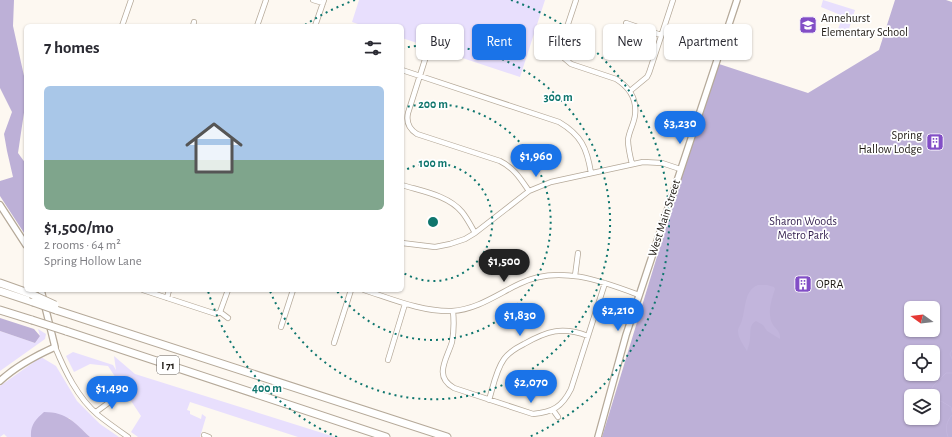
<!DOCTYPE html>
<meta charset="utf-8">
<style>
body{margin:0;font-family:"Alegreya Sans",sans-serif;background:#f2f2f3;color:#2b2b33;height:100vh;display:flex;flex-direction:column;font-size:15px;white-space:nowrap}
*{box-sizing:border-box;margin:0}
p{font-size:13px;color:#7c7c81}
.icon{flex:none;width:22px;height:22px;fill:none;stroke:currentColor;stroke-width:2;stroke-linecap:round;stroke-linejoin:round}
.map{position:relative;flex:1;overflow:hidden}
.sheet{position:absolute;left:24px;top:24px;width:380px;height:268px;display:flex;flex-direction:column;background:#fff;border-radius:6px;box-shadow:0 1px 3px #0004}
.sheet>*{flex:none}
.hud{position:absolute;left:416px;top:24px;width:380px;height:36px;display:flex;gap:8px}
.needle{width:26px;rotate:285deg}
.controls{position:absolute;left:904px;top:301px;display:grid;gap:8px}
.controls a{display:grid;place-items:center;width:36px;height:36px;border-radius:6px;background:#fff;box-shadow:0 1px 3px #0004;font-size:20px}
.price{position:absolute;translate:-50% -34px;padding:0 9px;border-radius:14px;background:#1a73e8;color:#fff;font-size:13px;line-height:26px;filter:drop-shadow(0 1px 2px #0008)}
.price::after{content:'';position:absolute;left:50%;top:24px;width:12px;height:9px;margin-left:-6px;background:inherit;clip-path:polygon(0 0,100% 0,50% 100%)}
.price.selected{background:#222;color:#fff}
ul{padding:0;list-style:none}
li{display:grid;align-content:center;gap:8px;height:212px;padding:0 20px}
li+li{border-top:1px solid #e1e1e2}
li span{display:grid;place-items:center;height:124px;border-radius:6px;color:#555}
li>.icon{margin-inline-start:auto}
span .icon{width:72px;height:72px;fill:#fffc;stroke-width:1}
li b{font-size:17px}
h2{display:flex;justify-content:space-between;align-items:center;height:48px;padding:0 20px;font-size:17px}
.pill{padding:0 14px;border-radius:6px;background:#fff;box-shadow:0 1px 3px #0004;font-size:14px;line-height:36px}
.pill.selected{background:#1a73e8;color:#fff}
.map>svg:first-child{display:block}
.green{fill:#e8dffd}
.forest{fill:#bdb0d7;fill-rule:evenodd}
.water{fill:#c2b5dc}
.lines{fill:none;stroke-linecap:round;stroke-linejoin:round}
.stream{stroke:#c2b5dc;stroke-width:1}
.minor-casing{stroke:#b5a999;stroke-width:6}
.major-casing{stroke:#b5a999;stroke-width:8}
.highway-casing{stroke:#b5a999;stroke-width:9}
.minor{stroke:#fff;stroke-width:4.5}
.major{stroke:#fff;stroke-width:5.5}
.highway{stroke:#fff;stroke-width:7}
.highway-bridge-casing{stroke:#b5a999;stroke-width:9;stroke-linecap:butt}
.highway-bridge{stroke:#fff;stroke-width:7}
.ring{fill:none;stroke:#0f766e;stroke-width:2;stroke-dasharray:2 4}
.labels{text-anchor:middle;dominant-baseline:central;stroke-width:3.5;stroke-linejoin:round;paint-order:stroke}
.shield{fill:#fff;stroke:#625f5a;stroke-width:1}
.shield-label{font-size:11px;font-weight:bold;fill:#1f1a14}
.poi-label{font-size:12px;fill:#1f1a14;stroke:#fff;text-anchor:start}
.street-label{font-size:12px;fill:#1f1a14;stroke:#fff}
.park-label{font-size:12px;fill:#321e4e;stroke:#fff}
.centre{fill:#0f766e;stroke:#fff;stroke-width:2}
.ring-label{font-size:12px;text-anchor:middle;font-weight:bold;fill:#0f766e;stroke:#fff;stroke-width:3.5;stroke-linejoin:round;paint-order:stroke}
</style>
<div class="map">
<svg width="952" height="437" viewBox="0 0 952 437">
<rect width="100%" height="100%" fill="#fdf8f1"/>
<path class="green" d="M359,0H545L520,77L402,38V26H364L352,22Z
M823,0L855,10L848,32L838,29L843,16L821,7Z
M38,329L46,334L45,339L0,371V331L35,343L40,336Z
M73,352L113,365L116,370L114,356L135,374L335,437H298L190,402L187,410L190,411V414L201,419L202,414L206,417L200,437H138L131,432L141,416L108,366L90,364L74,372L66,356Z
M41,357L56,366L77,401L100,424L119,437H90L69,418L31,433V437H7L4,434L0,437V386Z"/>
<path class="forest" d="M0,0H14L13,26L26,85V99L18,153L26,164V236L0,196V181L13,177L7,151L4,134L12,112L0,88Z
M895,0H946L952,2V437H602L716,63L808,93L879,50ZM911,308H933V330H911ZM911,352H933V374H911ZM911,396H933V418H911Z
M0,318L34,329L40,336L35,343L0,331Z"/>
<path class="water" d="M758,285H767L774,287L775,289C772,298 767,313 772,323C775,329 781,331 780,339L767,331L763,325L756,321C749,325 751,331 750,338C750,343 748,347 747,351C744,346 738,338 738,331C738,328 741,324 742,320C746,308 744,290 758,285Z
M44,412C67,412 75,423 90,437H31C30,425 36,419 44,412Z"/>
<g class="lines">
<path class="stream" d="M952,350L950,354L952,359
M927,396L934,385L946,373H952
M933,405L941,401L951,407L952,412
M948,437C945,428 946,422 952,415"/>
<defs>
<path id="minor" d="M313,0L323,3
M576,0L562,42L561,50L564,58L571,64L616,79C629,87 637,99 635,115C634,124 629,131 628,140C628,148 630,156 632,164
M626,23L661,35
M122,26L131,0
M193,26L194,22
M257,26L266,0
M315,26L324,0
M429,47L408,113C406,122 409,129 417,134L500,161C514,168 520,178 529,191
M402,70L559,122C581,135 587,148 591,173
M630,91L647,77L649,73L673,0
M402,185C421,191 448,195 462,212C467,218 471,226 475,233
M402,243L435,247L450,244L465,239L475,233L529,191L551,182L643,162L662,163L680,169
M575,276L578,253
M143,290L216,314L220,312
M364,290C392,299 422,312 452,311C476,310 498,294 519,284C558,264 602,281 639,295
M167,298L169,290
M453,311C454,321 454,331 452,342C447,359 433,376 454,388L533,414C553,412 562,407 571,389L605,283
M220,312L228,290
M220,312L228,318
M281,327L293,290
M334,343L351,290
M55,347C65,371 77,397 98,415C108,423 118,430 128,437
M388,360L405,304
M489,400C493,387 496,370 504,359C509,352 516,348 524,344C547,331 562,326 588,336
M553,410L558,417
M96,412L119,395
M204,435L209,437"/>
<path id="major" d="M0,205L26,245
M0,381C16,366 35,356 55,347L41,290
M598,437L626,335L737,0"/>
<path id="highway" d="M0,283L31,294
M0,291L33,302
M0,310L32,320
M56,310L447,437
M66,331L386,437"/>
</defs>
<use href="#minor" class="minor-casing"/>
<use href="#major" class="major-casing"/>
<use href="#highway" class="highway-casing"/>
<use href="#minor" class="minor"/>
<use href="#major" class="major"/>
<use href="#highway" class="highway"/>
<defs>
<path id="highway-bridge" d="M31,294L55,305
M33,302L56,310
M32,320L66,331"/>
</defs>
<use href="#highway-bridge" class="highway-bridge-casing"/>
<use href="#highway-bridge" class="highway-bridge"/>
</g>
<g class="ring">
<path d="M402 172A59 59 0 1 1 402 272"/>
<path d="M402 108A118 118 0 1 1 337 291"/>
<path d="M402 48A177 177 0 1 1 270 291"/>
<path d="M337 437A235 235 0 0 1 208 291M305 25A235 235 0 0 1 355 0M511 0A235 235 0 0 1 529 437"/>
</g>
<defs>
<symbol id="school-square" viewBox="-11 -11 22 22"><rect x="-9" y="-9" width="18" height="18" rx="4" fill="#824ec6" stroke="#fff"/><path d="M0-5L7-2L0 1L-7-2ZM-4 1L0 2.5L4 1V4Q0 6-4 4Z" fill="#fff"/></symbol>
<symbol id="building-square" viewBox="-11 -11 22 22"><rect x="-9" y="-9" width="18" height="18" rx="4" fill="#824ec6" stroke="#fff"/><path d="M-4-6H4V6H1V3H-1V6H-4ZM-2.5-4.3h1.7v1.8h-1.7ZM.8-4.3h1.7v1.8H.8ZM-2.5-1h1.7V.8h-1.7ZM.8-1h1.7V.8H.8Z" fill="#fff"/></symbol>
</defs>
<g fill-rule="evenodd">
<use href="#school-square" x="798" y="15" width="20" height="20"/>
<use href="#building-square" x="925" y="132" width="20" height="20"/>
<use href="#building-square" x="793" y="274" width="20" height="20"/>
</g>
<g class="labels">
<rect class="shield" x="157" y="356" width="22" height="18" rx="3"/>
<g class="shield-label">
<text x="168" y="365">I 71</text>
</g>
<g class="poi-label">
<text x="821" y="18">Annehurst<tspan x="821" dy="14">Elementary School</tspan></text>
<text x="922" y="135" text-anchor="end">Spring<tspan x="922" dy="14">Hallow Lodge</tspan></text>
<text x="816" y="284">OPRA</text>
</g>
<g class="street-label">
<text transform="translate(664 218) rotate(-72)">West Main Street</text>
</g>
<g class="park-label">
<text x="803" y="221">Sharon Woods<tspan x="803" dy="14">Metro Park</tspan></text>
</g>
</g>
<circle cx="433" cy="222" r="6" class="centre"/>
<g class="ring-label">
<text x="558" y="101">300 m</text>
<text x="433" y="108">200 m</text>
<text x="433" y="167">100 m</text>
<text x="267" y="392">400 m</text>
</g>
</svg>
<div class="controls">
<a><svg class="needle" viewBox="-14 -14 28 28"><path d="M0-13l5 13h-10z" fill="#e53935"/><path d="M0 13l5-13h-10z" fill="#7c7c81"/></svg></a>
<a><svg class="icon" aria-label="locate" viewBox="0 0 24 24"><circle cx="12" cy="12" r="6"/><path d="M12 2v4M12 18v4M2 12h4M18 12h4"/></svg></a>
<a><svg class="icon" aria-label="layers" viewBox="0 0 24 24"><path d="M12 4l9 5-9 5-9-5zM3 14l9 5 9-5"/></svg></a>
</div>
<b class="price" style="left:680px;top:145px">$3,230</b>
<b class="price" style="left:536px;top:178px">$1,960</b>
<b class="price selected" style="left:504px;top:283px">$1,500</b>
<b class="price" style="left:618px;top:332px">$2,210</b>
<b class="price" style="left:520px;top:337px">$1,830</b>
<b class="price" style="left:531px;top:404px">$2,070</b>
<b class="price" style="left:112px;top:410px">$1,490</b>
<div class="hud">
<a class="pill">Buy</a>
<a class="pill selected">Rent</a>
<a class="pill">Filters</a>
<a class="pill">New</a>
<a class="pill">Apartment</a>
</div>
<section class="sheet">
<h2>7 homes<svg class="icon" aria-label="filters" viewBox="0 0 24 24"><path d="M4 7h16M4 17h16"/><circle cx="9" cy="7" r="2"/><circle cx="15" cy="17" r="2"/></svg></h2>
<ul>
<li><span style="background:linear-gradient(#a9c7e8 60%,#7fa58c 0)"><svg class="icon" aria-label="home" viewBox="0 0 24 24"><path d="M3 11l9-7 9 7M6 9v11h12V9"/></svg></span><div><b>$1,500/mo</b><p>2 rooms · 64 m²</p><p>Spring Hollow Lane</p></div></li>
</ul>
</section>
</div>
